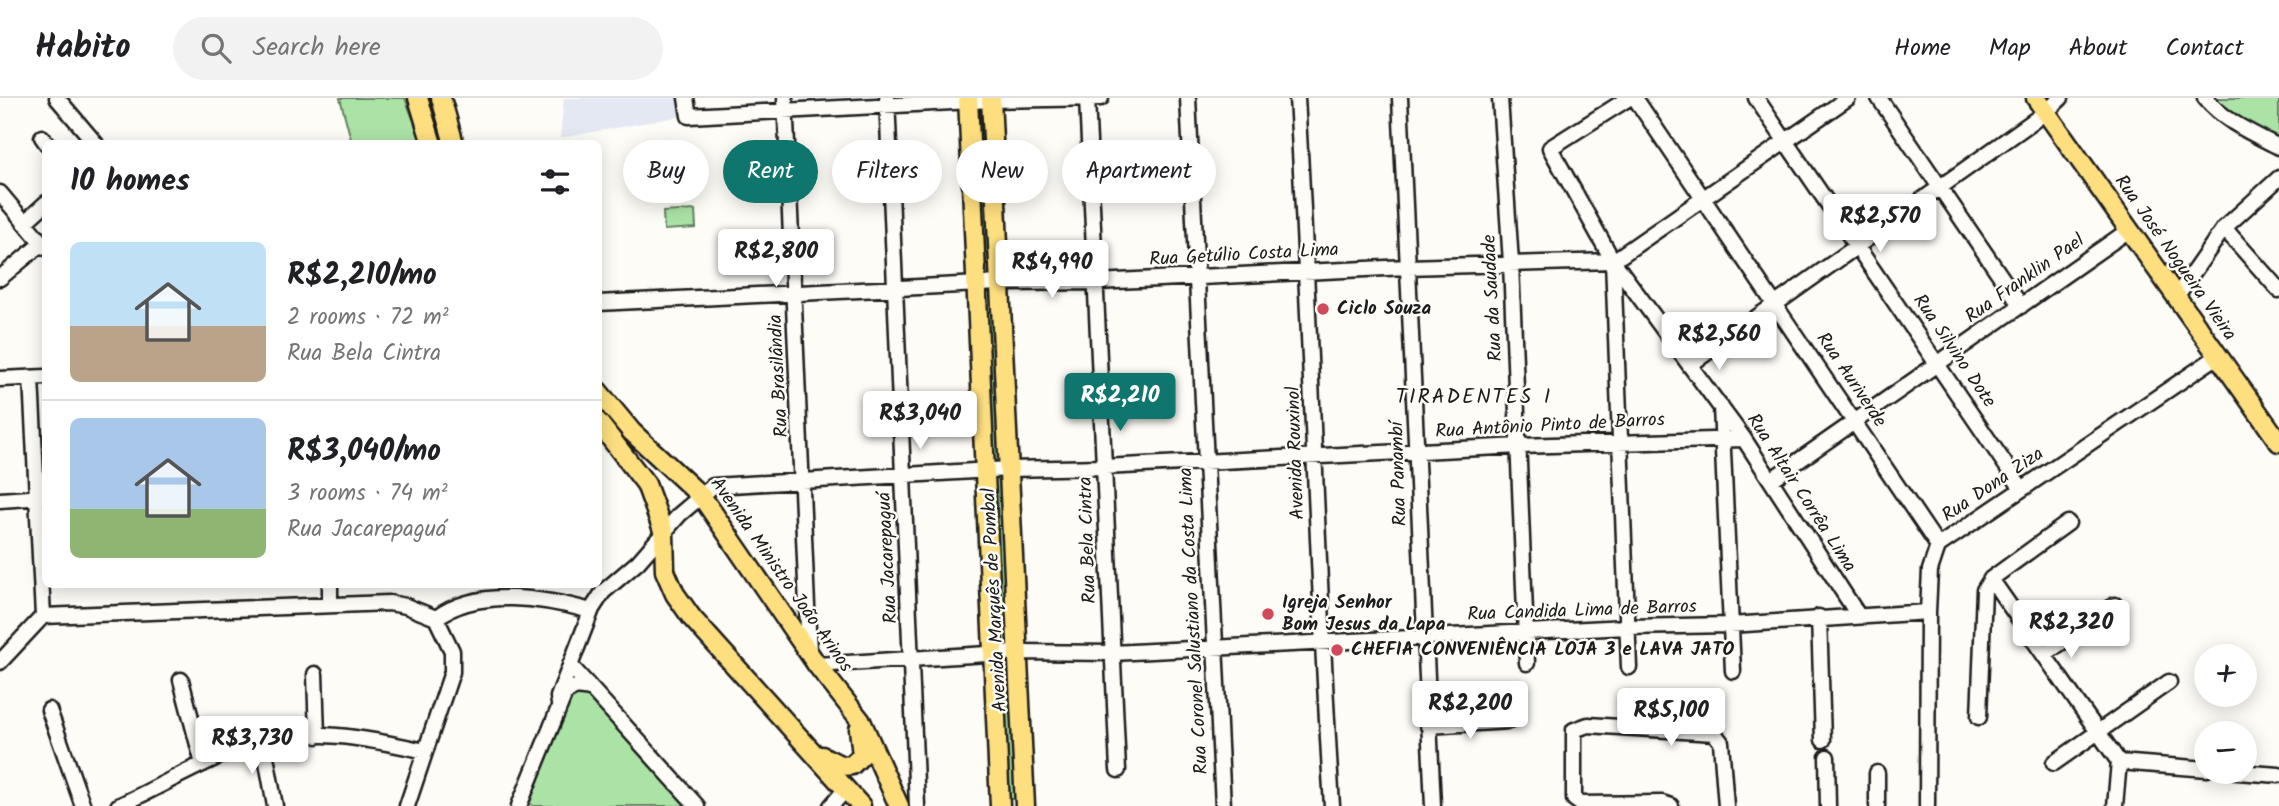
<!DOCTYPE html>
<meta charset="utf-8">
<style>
body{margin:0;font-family:Kalam,sans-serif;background:#f2f2f2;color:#202124;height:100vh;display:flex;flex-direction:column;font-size:26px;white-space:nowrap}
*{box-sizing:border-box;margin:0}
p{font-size:23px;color:#757577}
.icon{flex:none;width:38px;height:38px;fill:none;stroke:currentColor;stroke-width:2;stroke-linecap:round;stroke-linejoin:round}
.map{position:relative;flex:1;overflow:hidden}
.side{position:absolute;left:42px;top:42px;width:560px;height:448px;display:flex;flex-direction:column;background:#fff;border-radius:10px;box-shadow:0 4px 18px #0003}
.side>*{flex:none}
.top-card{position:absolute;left:623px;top:42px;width:665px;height:63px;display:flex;gap:14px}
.controls{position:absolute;left:2194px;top:546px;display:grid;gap:14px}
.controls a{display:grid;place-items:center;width:63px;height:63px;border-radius:50%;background:#fff;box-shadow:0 4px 18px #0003;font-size:35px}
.price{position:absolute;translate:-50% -60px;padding:0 16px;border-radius:7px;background:#fff;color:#222;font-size:23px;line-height:46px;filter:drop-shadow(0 2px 4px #0008)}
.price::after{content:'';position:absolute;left:50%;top:42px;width:21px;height:16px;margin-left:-10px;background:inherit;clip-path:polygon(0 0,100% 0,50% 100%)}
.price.on{background:#0f766e;color:#fff}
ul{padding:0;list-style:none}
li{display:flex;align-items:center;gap:21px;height:175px;padding:0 28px}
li+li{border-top:2px solid #e0e0e0}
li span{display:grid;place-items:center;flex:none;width:196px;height:140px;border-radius:10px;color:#555}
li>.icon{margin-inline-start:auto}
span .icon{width:84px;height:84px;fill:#fffc;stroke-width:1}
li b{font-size:30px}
h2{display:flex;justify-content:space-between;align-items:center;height:84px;padding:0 28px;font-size:30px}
.pill{padding:0 24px;border-radius:32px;background:#fff;box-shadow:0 4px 18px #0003;font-size:24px;line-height:63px}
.pill.on{background:#0f766e;color:#fff}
header{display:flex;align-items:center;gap:42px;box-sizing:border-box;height:98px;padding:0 35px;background:#fff;border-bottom:2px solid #e0e0e0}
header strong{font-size:33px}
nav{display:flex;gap:38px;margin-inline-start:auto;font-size:24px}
.search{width:490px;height:63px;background:#f2f2f2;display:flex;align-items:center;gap:18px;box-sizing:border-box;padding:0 24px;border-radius:38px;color:#757577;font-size:26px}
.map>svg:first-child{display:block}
.built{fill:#e4e8f3}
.green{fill:#abe3a6;stroke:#648061;stroke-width:2}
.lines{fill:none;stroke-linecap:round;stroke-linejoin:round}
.minor-casing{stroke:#1c1c1c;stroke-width:19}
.major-casing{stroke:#1c1c1c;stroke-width:23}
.minor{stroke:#fdfcf7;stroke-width:14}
.major{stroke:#fedf80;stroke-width:18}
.poi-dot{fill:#d1495b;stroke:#fdfcf7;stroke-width:2.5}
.labels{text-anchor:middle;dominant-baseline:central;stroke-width:5;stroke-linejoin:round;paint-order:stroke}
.street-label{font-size:19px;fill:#1c1c1c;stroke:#fdfcf7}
.poi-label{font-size:19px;font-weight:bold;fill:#1c1c1c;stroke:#fdfcf7;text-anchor:start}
.neighbourhood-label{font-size:21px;letter-spacing:2px;fill:#1c1c1c;stroke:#fdfcf7}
</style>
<header>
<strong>Habito</strong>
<div class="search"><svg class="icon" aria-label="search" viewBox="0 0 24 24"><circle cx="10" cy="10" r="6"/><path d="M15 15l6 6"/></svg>Search here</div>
<nav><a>Home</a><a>Map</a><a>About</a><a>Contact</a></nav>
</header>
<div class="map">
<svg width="2279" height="708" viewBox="0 0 2279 708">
<rect width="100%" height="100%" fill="#fdfcf7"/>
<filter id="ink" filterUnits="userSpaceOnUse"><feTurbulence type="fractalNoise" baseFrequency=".0143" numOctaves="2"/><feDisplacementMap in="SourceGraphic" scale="14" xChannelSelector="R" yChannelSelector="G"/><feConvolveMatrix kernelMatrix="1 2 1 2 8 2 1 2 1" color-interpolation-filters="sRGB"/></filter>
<g filter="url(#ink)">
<path class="built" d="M564,0H685L687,17L560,40Z"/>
<path class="green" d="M340,0H405L422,45H352Z
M2215,0H2279V40L2239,21Z
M982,24L988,27L1019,701H1008L977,27Z
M695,112L696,130L664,132L663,114Z
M584,594L589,598L686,708H533L530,705L569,600L574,595Z"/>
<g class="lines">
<defs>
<path id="minor" d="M57,0L96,46
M686,0L689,18L991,2L1101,0
M785,0L809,554
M887,0L917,708
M1087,0L1118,672
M1188,0L1223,708
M1297,0C1311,236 1317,472 1332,708
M1400,0L1433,708
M1500,0L1511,165L1527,565
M1629,0L1550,50L1613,163L1744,341L1858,517
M1635,0L1938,448
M1756,0L2022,391
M1879,0L2021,208
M2205,0C2225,24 2252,35 2279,49
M42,39L47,46
M0,95L46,150
M24,125L46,105
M2224,130L2279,192
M1613,163L1629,569
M1613,163L1848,0
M0,180L41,146
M2176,199L2224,130L2279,80
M598,205L1000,185L1096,184L1407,169L1613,163
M1691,266L2046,14L2061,0
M31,280L43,518
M0,281L46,279
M1721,309L1733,573
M1771,382L2129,132
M0,402L44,399
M1991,481L2119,664
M330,486V506
M1819,519L1823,642
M436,520C477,489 545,500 591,513
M2045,556L2115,507
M0,564L43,518L389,505L406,508L436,520L452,553V574L407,708
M570,567L697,708
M817,567L1018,554L1112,555L1627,529L1730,527L1928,514
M315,576L317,638
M181,582L203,666
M559,606L558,599L592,511L603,494L638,464L680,416L713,388L1009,371L1104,369L1520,348L1744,341
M49,612L83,708
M1979,619L1984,492L1991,481L2068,425
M1428,628L1509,623
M263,642L275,708
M1827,659L1828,708
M2119,664L2207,671
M2054,665L2169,584
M2237,674L2279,677
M118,708C162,688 204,662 249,646C303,627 371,641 425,653
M519,708L565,595L576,589L591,591
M831,708L846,691
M1671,708L1662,705L1581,706L1574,701V632L1588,627L1714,635L1721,644L1726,708
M1877,708V675
M1927,708L1928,514L1930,472L1938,448L2218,258
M2115,708L2119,664"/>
<path id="major" d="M418,0L432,46
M441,0L454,46
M968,0L1000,708
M991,0L1025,708
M2036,0L2279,344
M598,293L632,334L702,399L817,567L861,623L899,708
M598,324L646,386L664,435L665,473L675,496L692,520L861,708
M822,658L842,668L852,667L862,657L859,631"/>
</defs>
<use href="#minor" class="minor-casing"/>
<use href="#major" class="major-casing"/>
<use href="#minor" class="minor"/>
<use href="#major" class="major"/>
</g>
</g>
<g class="poi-dot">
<circle cx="1323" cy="211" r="7"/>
<circle cx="1268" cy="516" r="7"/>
<circle cx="1337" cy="552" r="7"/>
</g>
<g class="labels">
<g class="street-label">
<text transform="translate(1244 157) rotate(-3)">Rua Getúlio Costa Lima</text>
<text transform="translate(2175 160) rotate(55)">Rua José Nogueira Vieira</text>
<text transform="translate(2025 181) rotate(-35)">Rua Franklin Pael</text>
<text transform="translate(1493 200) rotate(-93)">Rua da Saudade</text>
<text transform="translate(1954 253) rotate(56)">Rua Silvino Dote</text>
<text transform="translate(779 278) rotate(-93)">Rua Brasilândia</text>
<text transform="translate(1851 282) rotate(56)">Rua Auriverde</text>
<text transform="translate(1550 328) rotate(-3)">Rua Antônio Pinto de Barros</text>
<text transform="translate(1296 355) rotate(-92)">Avenida Rouxinol</text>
<text transform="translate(1399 376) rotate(-92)">Rua Panambí</text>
<text transform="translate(1993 387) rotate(-34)">Rua Dona Ziza</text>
<text transform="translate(1801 395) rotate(57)">Rua Altair Corrêa Lima</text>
<text transform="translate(1088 442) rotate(-92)">Rua Bela Cintra</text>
<text transform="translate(888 460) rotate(-93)">Rua Jacarepaguá</text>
<text transform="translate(781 477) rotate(55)">Avenida Ministro João Arinos</text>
<text transform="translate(995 502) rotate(-93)">Avenida Marquês de Pombal</text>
<text transform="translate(1582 513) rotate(-2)">Rua Candida Lima de Barros</text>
<text transform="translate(1194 523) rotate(-93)">Rua Coronel Salustiano da Costa Lima</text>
</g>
<g class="poi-label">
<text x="1337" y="211">Ciclo Souza</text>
<text x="1282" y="505">Igreja Senhor<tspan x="1282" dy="22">Bom Jesus da Lapa</tspan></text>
<text x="1351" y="552">CHEFIA CONVENIÊNCIA LOJA 3 e LAVA JATO</text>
</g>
<g class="neighbourhood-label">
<text x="1474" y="299">TIRADENTES I</text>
</g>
</g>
</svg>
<div class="controls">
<a>+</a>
<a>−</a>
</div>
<b class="price" style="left:1880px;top:156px">R$2,570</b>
<b class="price" style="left:776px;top:191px">R$2,800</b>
<b class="price" style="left:1052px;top:202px">R$4,990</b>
<b class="price" style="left:1719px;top:274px">R$2,560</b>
<b class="price on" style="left:1120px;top:335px">R$2,210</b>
<b class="price" style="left:920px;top:353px">R$3,040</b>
<b class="price" style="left:2071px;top:562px">R$2,320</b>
<b class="price" style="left:1470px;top:643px">R$2,200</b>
<b class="price" style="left:1671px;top:650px">R$5,100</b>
<b class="price" style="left:252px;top:678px">R$3,730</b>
<div class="top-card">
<a class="pill">Buy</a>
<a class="pill on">Rent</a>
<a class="pill">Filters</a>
<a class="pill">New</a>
<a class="pill">Apartment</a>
</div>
<section class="side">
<h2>10 homes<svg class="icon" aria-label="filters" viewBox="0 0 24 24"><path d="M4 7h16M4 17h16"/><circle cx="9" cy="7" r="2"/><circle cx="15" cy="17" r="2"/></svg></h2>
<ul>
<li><span style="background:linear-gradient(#bfe0f5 60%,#b9a48a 0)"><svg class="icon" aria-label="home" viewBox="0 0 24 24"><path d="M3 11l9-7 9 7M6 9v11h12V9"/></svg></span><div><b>R$2,210/mo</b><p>2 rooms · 72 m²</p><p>Rua Bela Cintra</p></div></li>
<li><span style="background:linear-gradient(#a9c7e8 65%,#8fb573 0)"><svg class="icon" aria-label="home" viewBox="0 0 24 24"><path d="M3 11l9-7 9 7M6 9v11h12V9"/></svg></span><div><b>R$3,040/mo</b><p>3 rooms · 74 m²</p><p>Rua Jacarepaguá</p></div></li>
</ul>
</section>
</div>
